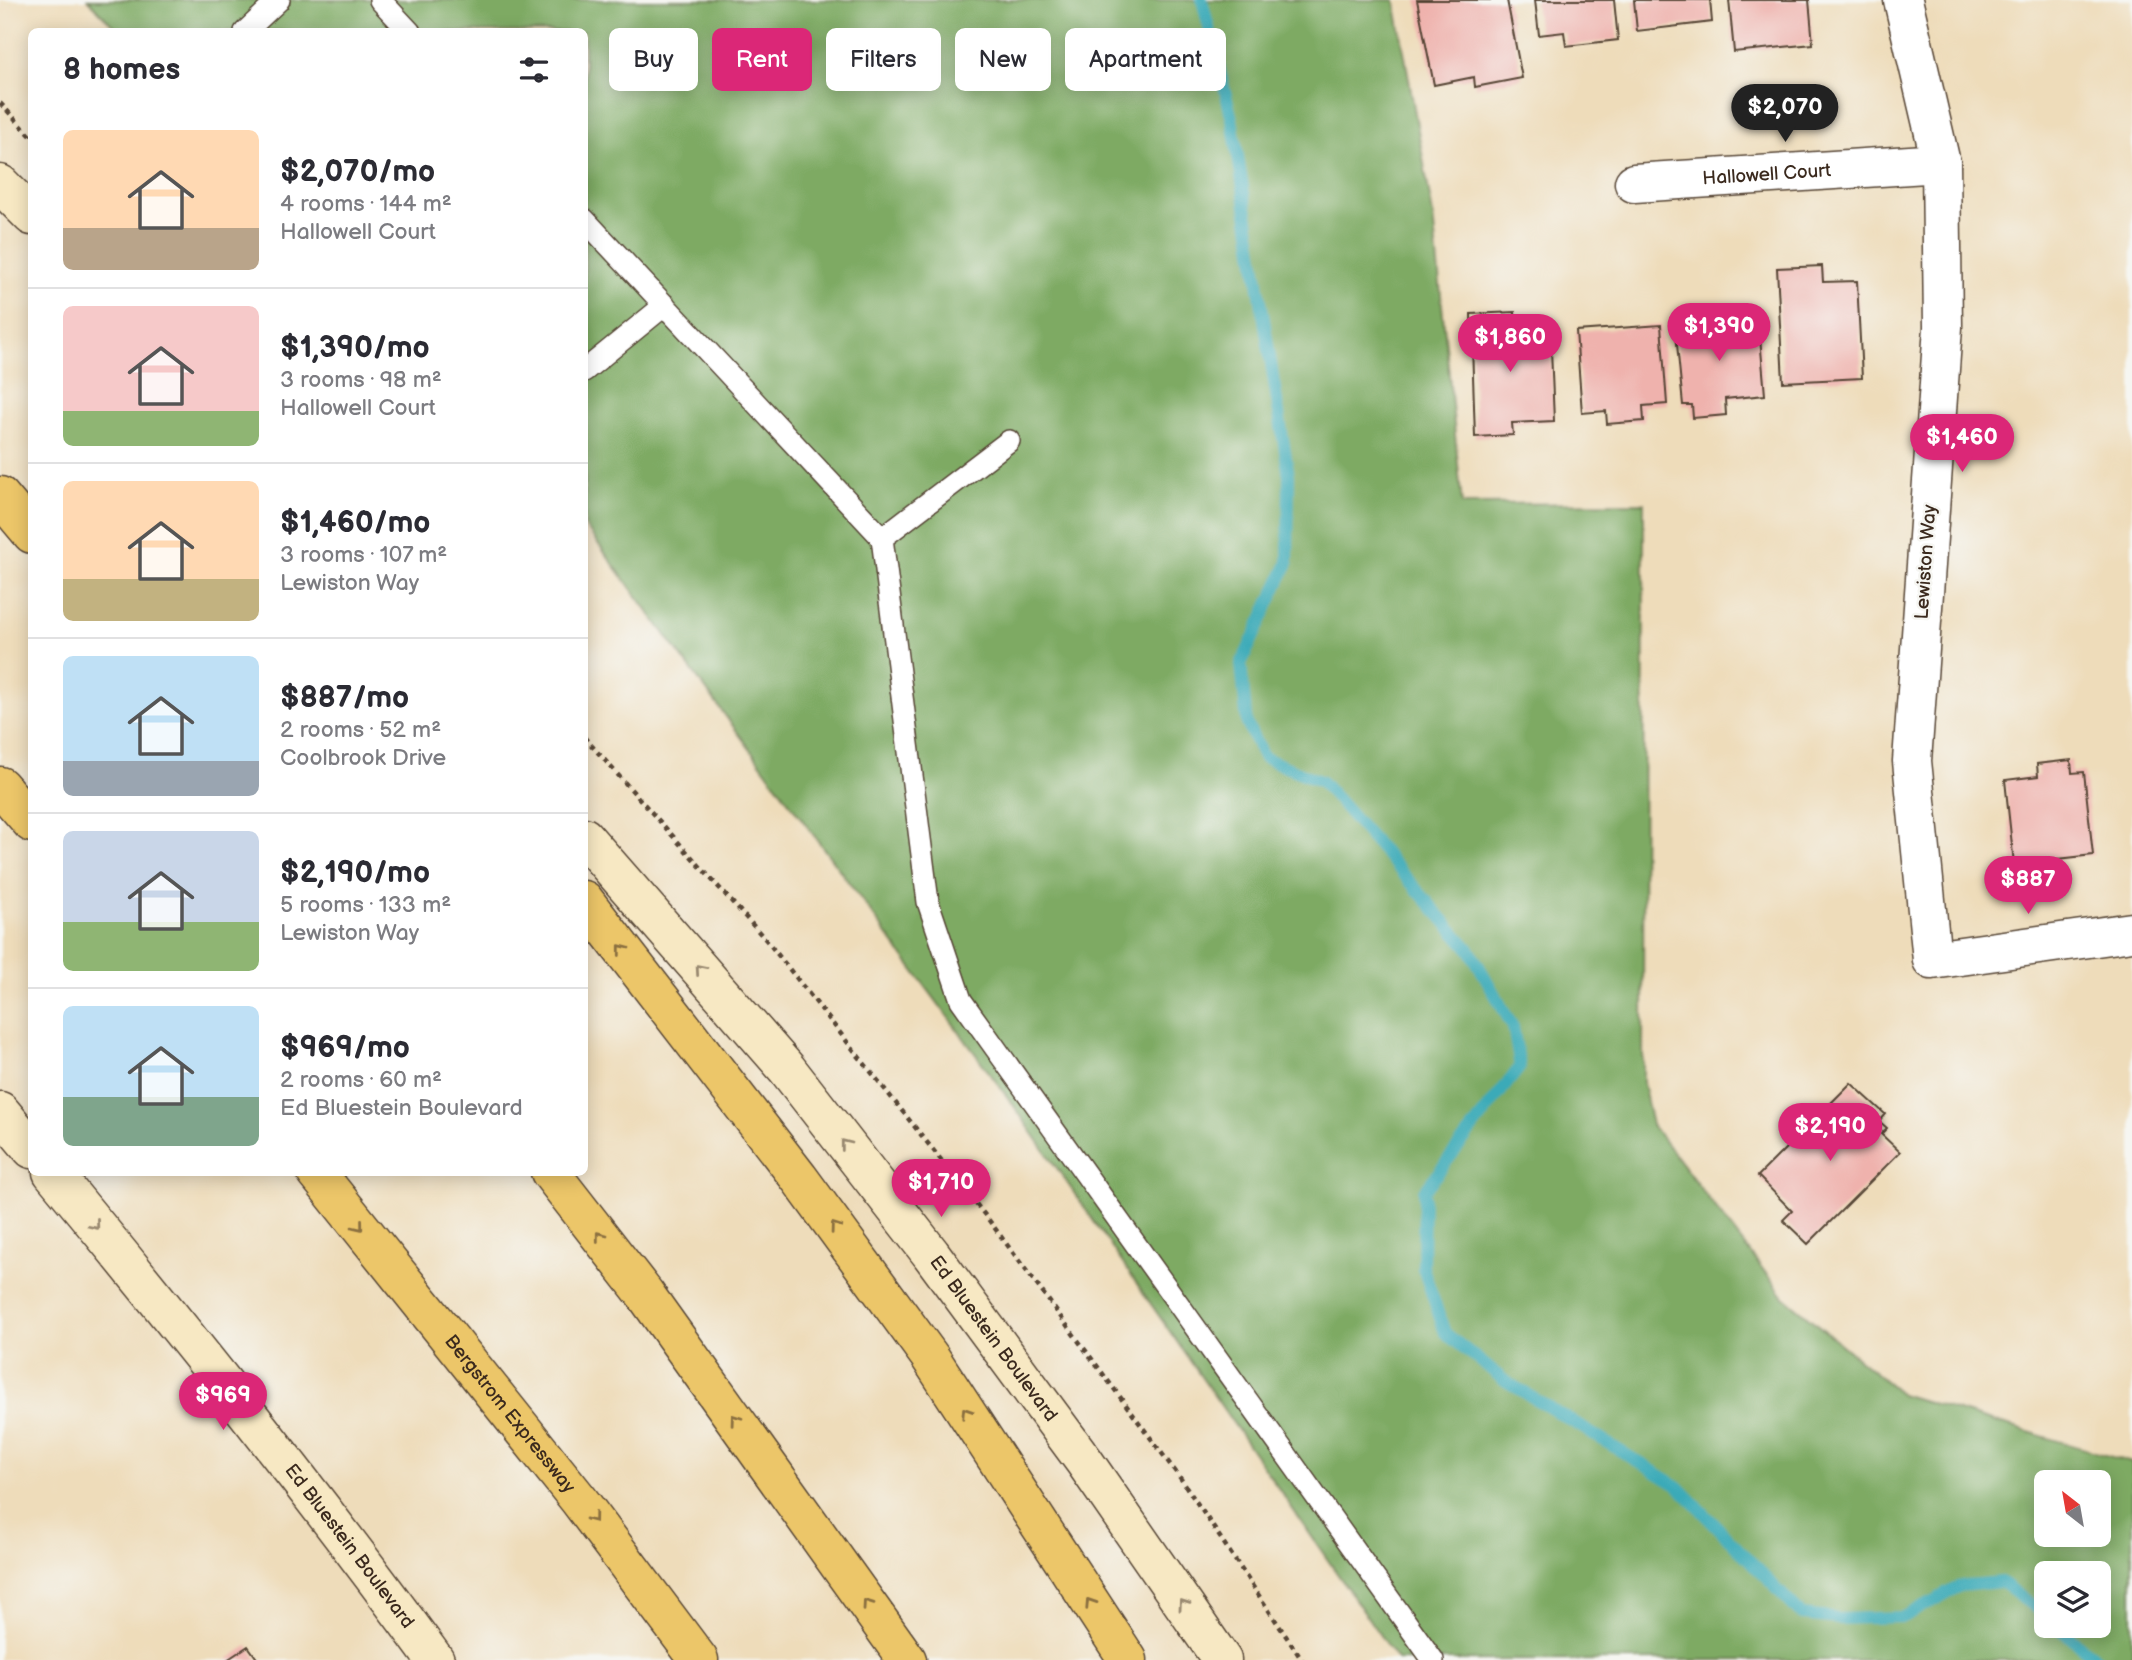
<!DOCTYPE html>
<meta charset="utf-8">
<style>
body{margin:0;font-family:"Balsamiq Sans",sans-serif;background:#f7f7f7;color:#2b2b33;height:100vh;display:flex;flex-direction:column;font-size:26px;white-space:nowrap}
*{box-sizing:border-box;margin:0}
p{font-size:23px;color:#7c7c81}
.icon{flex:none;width:38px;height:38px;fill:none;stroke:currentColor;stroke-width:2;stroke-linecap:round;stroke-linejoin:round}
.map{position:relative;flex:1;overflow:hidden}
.side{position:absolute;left:28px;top:28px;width:560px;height:1148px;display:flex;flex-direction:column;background:#fff;border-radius:10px;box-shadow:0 4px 18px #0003}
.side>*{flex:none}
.banner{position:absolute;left:609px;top:28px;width:665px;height:63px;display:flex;gap:14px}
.needle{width:46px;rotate:329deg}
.tools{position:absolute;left:2034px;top:1470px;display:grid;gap:14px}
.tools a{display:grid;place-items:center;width:77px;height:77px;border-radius:10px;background:#fff;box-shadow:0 4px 18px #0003;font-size:35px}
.price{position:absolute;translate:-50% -60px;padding:0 16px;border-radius:24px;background:#db2777;color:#fff;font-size:23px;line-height:46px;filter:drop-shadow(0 2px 4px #0008)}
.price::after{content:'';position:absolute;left:50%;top:42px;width:21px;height:16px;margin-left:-10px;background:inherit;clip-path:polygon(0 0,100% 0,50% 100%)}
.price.current{background:#222;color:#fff}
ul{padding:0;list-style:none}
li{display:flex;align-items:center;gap:21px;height:175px;padding:0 35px}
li+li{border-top:2px solid #e1e1e2}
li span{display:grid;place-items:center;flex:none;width:196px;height:140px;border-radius:10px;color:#555}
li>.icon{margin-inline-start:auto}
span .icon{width:84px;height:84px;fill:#fffc;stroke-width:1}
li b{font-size:30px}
h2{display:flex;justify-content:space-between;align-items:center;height:84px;padding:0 35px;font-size:30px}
.pill{padding:0 24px;border-radius:10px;background:#fff;box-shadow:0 4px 18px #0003;font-size:24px;line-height:63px}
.pill.current{background:#db2777;color:#fff}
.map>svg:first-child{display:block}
.forest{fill:#7eaa63;stroke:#5c6a40;stroke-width:2;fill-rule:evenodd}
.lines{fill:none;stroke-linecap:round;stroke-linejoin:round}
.stream{stroke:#3baab8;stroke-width:12}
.building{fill:#efb2ad}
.lane-casing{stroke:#564535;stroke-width:24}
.street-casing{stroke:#564535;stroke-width:41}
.secondary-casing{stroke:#564535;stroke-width:41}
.highway-casing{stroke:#564535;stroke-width:41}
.path{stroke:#564535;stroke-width:4.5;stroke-dasharray:5 5;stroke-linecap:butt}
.lane{stroke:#fff;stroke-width:21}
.street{stroke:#fff;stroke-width:38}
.secondary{stroke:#f7e8c3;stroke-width:38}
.highway{stroke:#ecc669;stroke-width:38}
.oneway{stroke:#8b7040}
.oneway2{stroke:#998970}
.labels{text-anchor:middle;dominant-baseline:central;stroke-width:5;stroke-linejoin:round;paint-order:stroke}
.street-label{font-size:19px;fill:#3b2a1e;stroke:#f6f6f2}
</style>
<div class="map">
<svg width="2132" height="1660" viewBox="0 0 2132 1660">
<rect width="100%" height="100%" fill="#f6f6f2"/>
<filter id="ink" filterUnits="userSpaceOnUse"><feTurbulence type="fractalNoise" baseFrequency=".0143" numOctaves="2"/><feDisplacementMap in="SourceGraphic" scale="14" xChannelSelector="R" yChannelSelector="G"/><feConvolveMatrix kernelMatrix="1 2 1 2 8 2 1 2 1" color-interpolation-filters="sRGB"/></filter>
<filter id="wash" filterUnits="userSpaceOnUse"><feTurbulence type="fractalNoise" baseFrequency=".00686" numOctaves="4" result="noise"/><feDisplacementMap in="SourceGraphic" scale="28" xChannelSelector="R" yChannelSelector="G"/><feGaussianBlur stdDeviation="1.57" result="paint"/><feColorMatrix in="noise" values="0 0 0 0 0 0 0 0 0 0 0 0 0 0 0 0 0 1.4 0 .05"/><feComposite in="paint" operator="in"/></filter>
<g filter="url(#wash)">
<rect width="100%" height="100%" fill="#eedcba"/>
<path class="forest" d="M88,0H1395L1433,215L1462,504L1644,503L1643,1083L1652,1125L1784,1297L1901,1394L2132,1463V1660H1397L1014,1106L585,526L584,32L118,31ZM2046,1482H2098V1535H2046ZM2046,1573H2098V1626H2046Z"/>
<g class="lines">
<path class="stream" d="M1202,0L1232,119L1289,476L1288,563L1241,664L1247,724L1263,757L1322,782L1470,950L1513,1027L1520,1067L1424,1191L1423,1268L1445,1333L1504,1380L1678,1486L1802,1615L1839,1619L1904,1617L1960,1586L2001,1582L2046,1616
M2057,1626L2097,1660"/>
</g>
<g id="blocks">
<path class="building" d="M1417,0H1507L1522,78L1475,87L1474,77L1434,85Z
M1535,0H1614L1618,40L1566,46L1564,32L1539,35Z
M1634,0H1710L1712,22L1637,31Z
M1729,0H1809L1813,44L1734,52Z
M1822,266L1823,282L1857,281L1862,378L1783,382L1777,268Z
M1515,312L1516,328L1550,325L1554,421L1512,423L1513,435L1475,437L1471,314Z
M1758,315L1765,395L1725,399L1726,415L1693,418L1692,405H1683L1675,324Z
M1661,325L1667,404L1643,406L1644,421L1607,424L1606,411L1582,413L1576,331Z
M2071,760L2072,773L2084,772L2093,855L2014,864L2005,780L2038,776L2037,764Z
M1851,1083L1885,1114L1879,1121L1887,1128L1881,1134L1900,1152L1808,1244L1783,1220L1792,1211L1758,1176Z
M248,1646L258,1660H227Z"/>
</g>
</g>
<g filter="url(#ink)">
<use href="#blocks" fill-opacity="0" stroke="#564535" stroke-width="2"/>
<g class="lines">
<defs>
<path id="lane" d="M380,0L410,32
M245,32L279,0
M584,219L882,538L928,902L961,1000L1433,1660
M584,371L665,305
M882,538L1009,441"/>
<g id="street">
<path d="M1903,0L1941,163L1943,327L1912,761L1932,960L2132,932"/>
<path id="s1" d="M1634,183L1941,163"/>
</g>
<g id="secondary">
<path d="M0,184L32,216"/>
<path id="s2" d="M584,837L787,1069L931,1254L1084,1461L1222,1660"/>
<path d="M0,1111L32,1149"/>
<path id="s3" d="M52,1172C184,1331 313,1493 435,1660"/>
</g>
<g id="highway">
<path d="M0,496L32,534"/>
<path d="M0,786L32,823"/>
<path d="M584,900L799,1178L930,1357L1128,1660"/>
<path id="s4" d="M316,1172L579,1500L699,1660"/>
<path d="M550,1172L645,1294L907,1660"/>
</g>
</defs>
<use href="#lane" class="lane-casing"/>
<use href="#street" class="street-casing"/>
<use href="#secondary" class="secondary-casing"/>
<use href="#highway" class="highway-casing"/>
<path class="path" d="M0,103L32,137
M584,737L767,941L988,1219L1181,1479L1302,1660"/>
<use href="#lane" class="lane"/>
<use href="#street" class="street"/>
<use href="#secondary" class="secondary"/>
<use href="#highway" class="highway"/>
</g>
<defs><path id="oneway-chevron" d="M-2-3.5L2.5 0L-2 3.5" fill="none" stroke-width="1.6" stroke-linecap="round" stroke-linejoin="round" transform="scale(1.75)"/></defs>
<g class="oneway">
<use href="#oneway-chevron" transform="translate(622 949) rotate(-128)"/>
<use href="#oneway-chevron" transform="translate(359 1226) rotate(51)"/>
<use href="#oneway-chevron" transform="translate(835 1227) rotate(-126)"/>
<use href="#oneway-chevron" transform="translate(600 1236) rotate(-128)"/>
<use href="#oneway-chevron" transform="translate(966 1412) rotate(-123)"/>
<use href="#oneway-chevron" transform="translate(735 1419) rotate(-126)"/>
<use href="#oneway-chevron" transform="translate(593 1518) rotate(53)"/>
<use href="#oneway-chevron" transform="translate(1090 1603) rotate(-123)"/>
<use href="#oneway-chevron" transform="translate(867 1604) rotate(-125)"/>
</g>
<g class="oneway2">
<use href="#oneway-chevron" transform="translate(700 969) rotate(-131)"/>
<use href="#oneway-chevron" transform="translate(845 1144) rotate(-128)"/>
<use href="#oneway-chevron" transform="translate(95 1225) rotate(50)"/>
<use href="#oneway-chevron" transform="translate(1183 1604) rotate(-125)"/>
</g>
</g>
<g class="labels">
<g class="street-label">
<text stroke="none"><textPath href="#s1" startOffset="133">Hallowell Court</textPath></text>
<text transform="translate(1926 562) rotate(-86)">Lewiston Way</text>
<text stroke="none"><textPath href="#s2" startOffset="648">Ed Bluestein Boulevard</textPath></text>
<text stroke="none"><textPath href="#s4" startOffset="310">Bergstrom Expressway</textPath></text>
<text stroke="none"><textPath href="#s3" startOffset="478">Ed Bluestein Boulevard</textPath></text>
</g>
</g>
</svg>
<div class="tools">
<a><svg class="needle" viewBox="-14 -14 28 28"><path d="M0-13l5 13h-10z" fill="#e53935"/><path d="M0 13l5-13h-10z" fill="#7c7c81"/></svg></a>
<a><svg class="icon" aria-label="layers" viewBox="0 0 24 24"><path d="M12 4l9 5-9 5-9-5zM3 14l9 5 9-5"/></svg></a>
</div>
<b class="price current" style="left:1785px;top:144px">$2,070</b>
<b class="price" style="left:1719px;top:363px">$1,390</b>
<b class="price" style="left:1510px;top:374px">$1,860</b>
<b class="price" style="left:1962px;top:474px">$1,460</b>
<b class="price" style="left:2028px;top:916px">$887</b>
<b class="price" style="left:1830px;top:1163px">$2,190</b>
<b class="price" style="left:941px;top:1219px">$1,710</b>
<b class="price" style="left:223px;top:1432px">$969</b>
<div class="banner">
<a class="pill">Buy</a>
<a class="pill current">Rent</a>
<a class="pill">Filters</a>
<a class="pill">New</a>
<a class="pill">Apartment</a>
</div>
<section class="side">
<h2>8 homes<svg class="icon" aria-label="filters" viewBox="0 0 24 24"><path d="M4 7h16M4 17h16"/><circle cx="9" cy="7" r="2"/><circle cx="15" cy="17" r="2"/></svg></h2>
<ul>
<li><span style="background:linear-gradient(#ffd9b3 70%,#b9a48a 0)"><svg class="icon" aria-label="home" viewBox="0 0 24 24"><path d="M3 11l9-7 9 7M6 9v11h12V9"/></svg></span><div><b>$2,070/mo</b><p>4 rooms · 144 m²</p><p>Hallowell Court</p></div></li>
<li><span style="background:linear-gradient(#f6c9c9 75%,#8fb573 0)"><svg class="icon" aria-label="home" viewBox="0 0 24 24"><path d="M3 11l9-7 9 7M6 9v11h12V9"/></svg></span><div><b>$1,390/mo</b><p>3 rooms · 98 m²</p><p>Hallowell Court</p></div></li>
<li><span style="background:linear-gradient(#ffd9b3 70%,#c2b280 0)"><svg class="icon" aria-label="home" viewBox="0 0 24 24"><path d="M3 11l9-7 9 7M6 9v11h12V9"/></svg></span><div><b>$1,460/mo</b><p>3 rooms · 107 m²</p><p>Lewiston Way</p></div></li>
<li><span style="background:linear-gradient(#bfe0f5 75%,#9aa5b1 0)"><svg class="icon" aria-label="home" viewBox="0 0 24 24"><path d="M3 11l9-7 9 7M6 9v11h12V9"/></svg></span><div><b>$887/mo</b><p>2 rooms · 52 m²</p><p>Coolbrook Drive</p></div></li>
<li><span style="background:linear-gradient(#c9d6e8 65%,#8fb573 0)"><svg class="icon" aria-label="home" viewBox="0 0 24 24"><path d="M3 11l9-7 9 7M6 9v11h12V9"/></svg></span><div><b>$2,190/mo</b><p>5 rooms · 133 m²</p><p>Lewiston Way</p></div></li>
<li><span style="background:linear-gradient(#bfe0f5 65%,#7fa58c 0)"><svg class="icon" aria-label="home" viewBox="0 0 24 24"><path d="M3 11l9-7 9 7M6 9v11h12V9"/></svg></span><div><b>$969/mo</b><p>2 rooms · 60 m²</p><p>Ed Bluestein Boulevard</p></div></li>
</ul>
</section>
</div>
